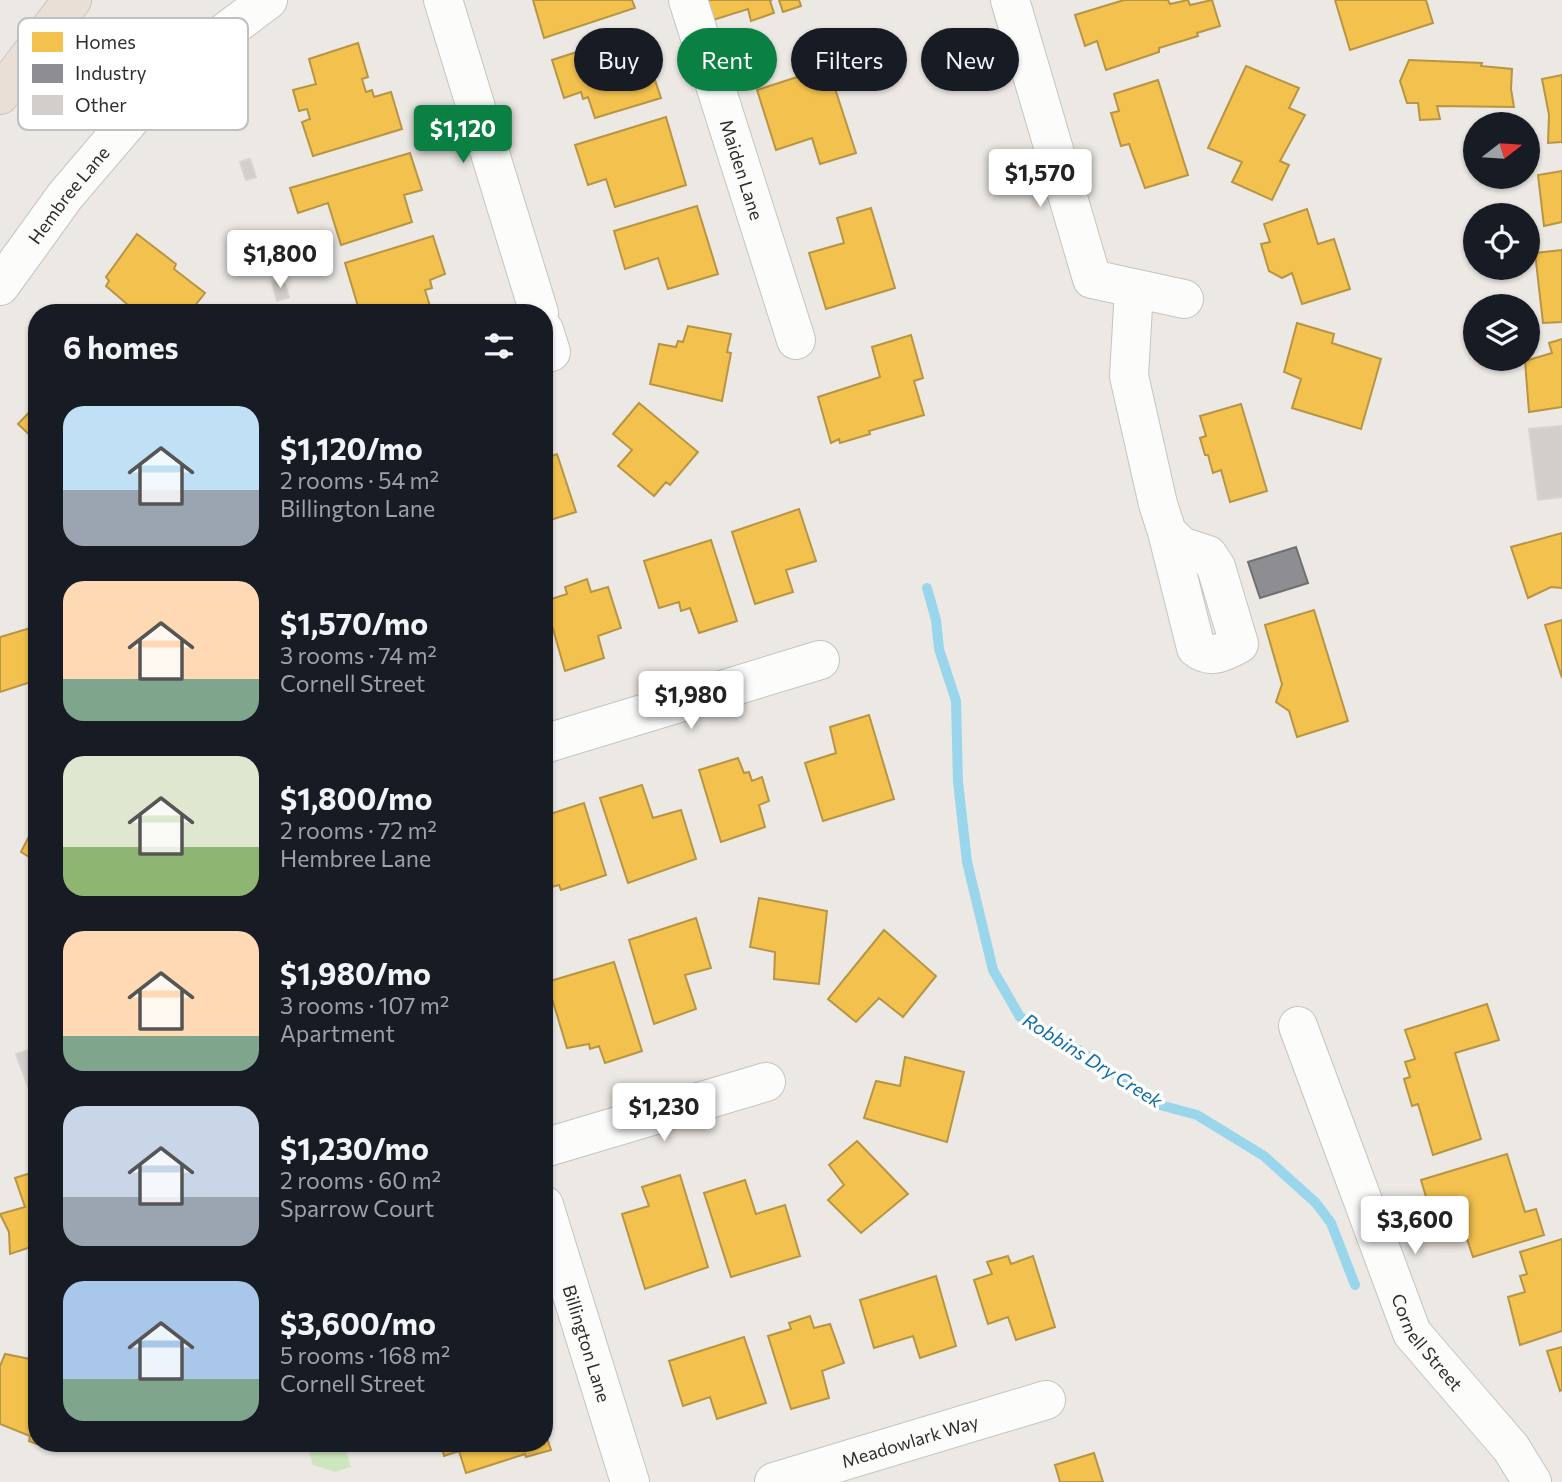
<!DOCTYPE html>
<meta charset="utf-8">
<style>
body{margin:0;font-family:Commissioner,sans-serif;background:#20242c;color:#f1f3f6;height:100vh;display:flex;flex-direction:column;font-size:26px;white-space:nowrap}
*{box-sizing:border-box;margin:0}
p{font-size:23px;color:#9ea1a6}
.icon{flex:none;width:38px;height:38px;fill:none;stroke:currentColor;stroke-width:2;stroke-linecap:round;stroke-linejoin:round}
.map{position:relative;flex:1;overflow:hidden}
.side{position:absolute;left:28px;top:304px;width:525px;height:1148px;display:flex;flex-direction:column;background:#171b24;border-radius:28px;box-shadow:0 2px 5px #0004}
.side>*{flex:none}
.banner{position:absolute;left:574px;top:28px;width:665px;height:63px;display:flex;gap:14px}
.needle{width:46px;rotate:73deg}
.tools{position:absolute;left:1463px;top:112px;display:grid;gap:14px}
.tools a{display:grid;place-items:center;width:77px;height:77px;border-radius:50%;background:#171b24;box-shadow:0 2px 5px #0004;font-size:35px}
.price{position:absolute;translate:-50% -60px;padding:0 16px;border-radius:7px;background:#fff;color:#222;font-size:23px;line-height:46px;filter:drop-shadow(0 2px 4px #0008)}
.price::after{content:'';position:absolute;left:50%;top:42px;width:21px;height:16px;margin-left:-10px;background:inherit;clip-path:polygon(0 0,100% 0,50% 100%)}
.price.selected{background:#0b8043;color:#fff}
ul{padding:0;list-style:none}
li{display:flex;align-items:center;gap:21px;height:175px;padding:0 35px}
li span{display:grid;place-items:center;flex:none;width:196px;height:140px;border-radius:21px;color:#555}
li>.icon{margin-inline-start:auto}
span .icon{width:84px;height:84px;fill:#fffc;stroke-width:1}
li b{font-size:30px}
h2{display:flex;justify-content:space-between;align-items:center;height:84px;padding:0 35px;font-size:30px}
.chip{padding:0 24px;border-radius:32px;background:#171b24;box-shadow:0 2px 5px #0004;font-size:24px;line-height:63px}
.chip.selected{background:#0b8043;color:#fff}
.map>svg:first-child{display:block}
.green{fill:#cee6be}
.homes{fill:#f2c14e;stroke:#b79544;stroke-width:2}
.industry{fill:#8d8d92;stroke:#707074;stroke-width:2}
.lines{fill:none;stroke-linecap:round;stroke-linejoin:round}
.stream{stroke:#99d6ec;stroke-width:10}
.building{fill:#d1cecb;stroke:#d7d4d0;stroke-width:2}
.minor-casing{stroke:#c5c4c5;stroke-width:40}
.highway-casing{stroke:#c6c5c4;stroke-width:40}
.minor{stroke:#fcfcfb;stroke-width:38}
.highway{stroke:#eadfd6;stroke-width:38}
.labels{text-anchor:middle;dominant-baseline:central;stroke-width:7;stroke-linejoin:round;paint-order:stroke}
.street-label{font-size:18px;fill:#2e2e2e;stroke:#fff}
.water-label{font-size:19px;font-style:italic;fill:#0d6fa3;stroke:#fff}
.key{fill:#fff;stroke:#c0c0c0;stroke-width:2}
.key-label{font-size:19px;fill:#2e2e2e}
</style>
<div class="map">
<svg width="1562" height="1482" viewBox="0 0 1562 1482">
<rect width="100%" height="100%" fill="#ece8e4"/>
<path class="green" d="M307,1444H344L351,1467L335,1472L313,1465Z"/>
<path class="homes" d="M533,0H632L635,8L544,38Z
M707,0H772L770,1L774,13L751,21L748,9L713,20Z
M779,0H799L801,6L783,12Z
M1124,0H1168L1170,4L1188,0L1190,5L1212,0L1220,26L1197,33L1198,36L1159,48V52L1106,70L1097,41L1085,46L1075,15Z
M1335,0H1426L1433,23L1350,50Z
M639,32L661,98L595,118L588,97L583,99L581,92L564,98L552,60Z
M358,43L368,77L362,79L366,92L372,90L374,97L391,92L402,129L313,156L302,122L310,119L307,109L299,111L293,90L316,84L309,59Z
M1409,60L1482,63L1481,66L1512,69L1511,89L1514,107L1437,106L1440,119L1420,120L1418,103H1407L1400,81Z
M1246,66L1299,88L1289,108L1305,115L1280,161L1289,165L1272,200L1232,182L1242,162L1208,148Z
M828,67L856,153L820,164L812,138L776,150L757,90Z
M1562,75V142L1548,143L1549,115L1542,79Z
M1158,80L1188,175L1145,188L1129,144L1121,146L1111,113L1119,111L1114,94Z
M666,117L686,185L615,207L606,179L588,185L575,145Z
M410,153L422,190L404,195L412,222L341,245L328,203L298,213L290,188Z
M1562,171V222L1544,226L1538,175Z
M697,206L718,274L668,289L658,258L625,269L614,231Z
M871,208L895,288L826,309L809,253L844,243L837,218Z
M1307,209L1318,244L1334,239L1350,289L1302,304L1292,273L1282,278L1269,271L1261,244L1270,242L1264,224Z
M137,234L176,264L174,269L205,293L189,313H133L135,311L106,286L109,281L106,277Z
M433,236L445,274L430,280L432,288L425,290L431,309L418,313H360L345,263Z
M1562,250V322L1543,323L1535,253Z
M1297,323L1334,334L1332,343L1381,359L1361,429L1292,408L1301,379L1284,372Z
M688,326L731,334L727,352L731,353L722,401L650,384L659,344L676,347L678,341L683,342Z
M911,335L923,378L914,381L924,415L869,431L870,434L840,443L839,439L831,443L818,397L880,377L872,347Z
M1562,339V407L1529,412L1525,361L1552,353L1549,343Z
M639,403L698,452L670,485L666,482L654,496L618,466L632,450L613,434Z
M37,404V442L18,424Z
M1241,404L1267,491L1230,502L1221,470L1213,473L1208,455H1205L1200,438L1206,436L1200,416Z
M557,454L576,512L544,522V459Z
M799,509L816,561L786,570L793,592L755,604L732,532Z
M1562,533V588L1551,587L1528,598L1511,547Z
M711,540L737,621L699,633L690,608L681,611L679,602L659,608L644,561Z
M587,579L591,592L608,587L621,628L598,636L604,658L565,671L545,601L567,594L565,587Z
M1314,610L1348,721L1297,737L1289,711L1276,702L1282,684L1265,625Z
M1562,620V678L1545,625Z
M37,626V680L0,692V637Z
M869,715L894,799L823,821L805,763L836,753L830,727Z
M738,758L744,773L749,772L752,781L762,777L769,801L759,805L765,827L721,842L699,770Z
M642,785L653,818L681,810L696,859L628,883L600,798Z
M584,803L606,875L561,890L559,885L544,889V839L549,837L544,816Z
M37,821V862L21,852Z
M759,898L827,911L819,984L774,979L775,952L750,947Z
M696,918L711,968L685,975L696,1009L654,1024L629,940Z
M884,930L936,976L903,1017L879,998L856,1022L828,999Z
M614,962L642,1051L605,1063L599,1046L590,1049L589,1044L567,1048L547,982Z
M1487,1004L1499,1040L1455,1053L1481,1139L1433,1155L1418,1104L1412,1106L1404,1079L1410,1077L1405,1062L1415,1059L1405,1030Z
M905,1057L964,1072L947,1142L864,1118L876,1081L900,1086Z
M857,1141L908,1194L861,1233L828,1200L844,1185L829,1165Z
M1507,1154L1525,1212L1536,1209L1544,1235L1473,1257L1467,1239L1460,1241L1454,1222L1435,1227L1421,1180Z
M37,1171V1245L10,1254L9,1232L0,1214L25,1207L15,1178Z
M680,1175L708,1267L645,1289L622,1214L649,1206L642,1187Z
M745,1180L756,1214L785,1205L800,1256L731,1277L704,1193Z
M1562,1239V1331L1520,1345L1508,1297L1525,1292L1520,1276L1527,1274L1520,1252Z
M1008,1256L1011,1264L1033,1256L1055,1327L1016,1340L1008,1317L988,1324L974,1280L992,1274L987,1262Z
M936,1276L956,1346L920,1358L913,1336L874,1348L860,1300Z
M810,1316L814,1328L830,1324L844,1363L822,1371L829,1398L791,1409L768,1336L791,1329L789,1323Z
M744,1337L766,1403L717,1419L710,1397L683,1406L669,1361Z
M34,1339L37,1340V1444L29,1441L30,1436L0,1424V1366L5,1354L30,1359Z
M1562,1347V1390L1560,1391L1547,1351Z
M544,1429L551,1450L526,1457L525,1454L466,1473L459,1451L444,1456L441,1444H544Z
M1094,1453L1103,1482H1060L1055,1465Z"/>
<path class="industry" d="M1296,547L1308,583L1260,598L1248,562Z"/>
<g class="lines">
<path class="stream" d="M927,588L936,620L939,649L956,701L958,782L967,862L993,970L1020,1017L1072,1046L1160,1105L1197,1115L1264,1156L1316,1203L1331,1223L1355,1285"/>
</g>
<path class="building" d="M250,159L256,177L246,180L240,162Z
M283,278L289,297L277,301L272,282Z
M1562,426V497L1538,500L1529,429Z
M28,1050L37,1060L36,1108L16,1054Z"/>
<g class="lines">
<defs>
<g id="minor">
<path d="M443,0L539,313"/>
<path id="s1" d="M688,0L796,340"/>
<path d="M1010,0L1092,279L1184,299"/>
<path id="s2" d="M0,286L65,196L169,74L268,0"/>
<path d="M1134,289L1129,376L1158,504L1167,532L1181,546L1208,555L1216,567L1239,644C1223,652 1211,660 1196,648L1167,532"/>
<path d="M544,330L551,352L544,354"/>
<path d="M544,744L820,660"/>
<path id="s3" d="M1298,1026L1412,1333L1511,1448L1532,1482"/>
<path d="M544,1148L766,1082"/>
<path id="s4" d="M544,1205L630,1482"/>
<path id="s5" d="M774,1482L1046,1400"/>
</g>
<path id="highway" d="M0,95L72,0"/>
</defs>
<use href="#minor" class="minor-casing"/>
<use href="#highway" class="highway-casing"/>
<use href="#minor" class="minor"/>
<use href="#highway" class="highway"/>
</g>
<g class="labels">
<g class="street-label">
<text stroke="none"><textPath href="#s1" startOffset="178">Maiden Lane</textPath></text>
<text stroke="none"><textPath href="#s2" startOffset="114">Hembree Lane</textPath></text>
<text stroke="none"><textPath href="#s3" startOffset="343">Cornell Street</textPath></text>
<text stroke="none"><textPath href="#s4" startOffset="145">Billington Lane</textPath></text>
<text stroke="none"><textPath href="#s5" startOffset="142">Meadowlark Way</textPath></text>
</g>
<g class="water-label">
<text transform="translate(1093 1060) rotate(32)">Robbins Dry Creek</text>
</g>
</g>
<rect x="18" y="18" width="230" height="112" rx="10" class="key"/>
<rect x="32" y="32" width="31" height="20" fill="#f2c14e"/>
<rect x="32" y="64" width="31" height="19" fill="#8d8d92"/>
<rect x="32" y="95" width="31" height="20" fill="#d1cecb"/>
<g class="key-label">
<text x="75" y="49">Homes</text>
<text x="75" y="80">Industry</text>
<text x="75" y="112">Other</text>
</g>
</svg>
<div class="tools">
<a><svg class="needle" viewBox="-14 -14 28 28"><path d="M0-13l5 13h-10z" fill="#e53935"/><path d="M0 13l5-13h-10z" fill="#9ea1a6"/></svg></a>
<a><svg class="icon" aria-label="locate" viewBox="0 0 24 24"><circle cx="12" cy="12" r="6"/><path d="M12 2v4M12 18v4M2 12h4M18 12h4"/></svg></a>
<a><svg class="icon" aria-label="layers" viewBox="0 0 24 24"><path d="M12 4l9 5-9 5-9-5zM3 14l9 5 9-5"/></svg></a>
</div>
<b class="price selected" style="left:463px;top:165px">$1,120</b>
<b class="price" style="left:1040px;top:209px">$1,570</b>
<b class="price" style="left:280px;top:290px">$1,800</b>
<b class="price" style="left:691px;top:731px">$1,980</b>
<b class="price" style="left:664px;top:1143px">$1,230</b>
<b class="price" style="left:1415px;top:1256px">$3,600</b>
<div class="banner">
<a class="chip">Buy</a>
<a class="chip selected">Rent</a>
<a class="chip">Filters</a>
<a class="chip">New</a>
</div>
<section class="side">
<h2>6 homes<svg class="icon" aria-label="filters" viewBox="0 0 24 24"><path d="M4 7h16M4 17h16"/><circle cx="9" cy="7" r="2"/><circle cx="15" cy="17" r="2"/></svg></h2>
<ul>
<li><span style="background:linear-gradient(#bfe0f5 60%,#9aa5b1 0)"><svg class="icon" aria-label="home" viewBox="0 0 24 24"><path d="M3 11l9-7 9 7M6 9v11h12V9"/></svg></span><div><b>$1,120/mo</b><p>2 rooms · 54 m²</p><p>Billington Lane</p></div></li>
<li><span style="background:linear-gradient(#ffd9b3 70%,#7fa58c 0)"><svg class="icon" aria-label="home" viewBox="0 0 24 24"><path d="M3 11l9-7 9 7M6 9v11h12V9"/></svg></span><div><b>$1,570/mo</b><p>3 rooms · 74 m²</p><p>Cornell Street</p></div></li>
<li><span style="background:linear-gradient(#dfe7d0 65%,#8fb573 0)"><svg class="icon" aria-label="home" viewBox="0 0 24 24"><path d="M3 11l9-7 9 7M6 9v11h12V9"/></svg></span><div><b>$1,800/mo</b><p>2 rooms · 72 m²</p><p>Hembree Lane</p></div></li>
<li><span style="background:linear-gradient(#ffd9b3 75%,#7fa58c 0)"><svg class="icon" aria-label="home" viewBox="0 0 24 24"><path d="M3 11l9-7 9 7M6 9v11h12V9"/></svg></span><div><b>$1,980/mo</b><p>3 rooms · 107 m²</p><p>Apartment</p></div></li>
<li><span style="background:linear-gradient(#c9d6e8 65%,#9aa5b1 0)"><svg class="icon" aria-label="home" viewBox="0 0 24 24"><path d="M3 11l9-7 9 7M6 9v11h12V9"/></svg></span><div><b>$1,230/mo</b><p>2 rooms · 60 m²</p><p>Sparrow Court</p></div></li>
<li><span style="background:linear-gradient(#a9c7e8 70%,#7fa58c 0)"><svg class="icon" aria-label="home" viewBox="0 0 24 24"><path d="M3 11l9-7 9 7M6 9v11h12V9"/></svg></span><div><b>$3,600/mo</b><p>5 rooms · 168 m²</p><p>Cornell Street</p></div></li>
</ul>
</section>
</div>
